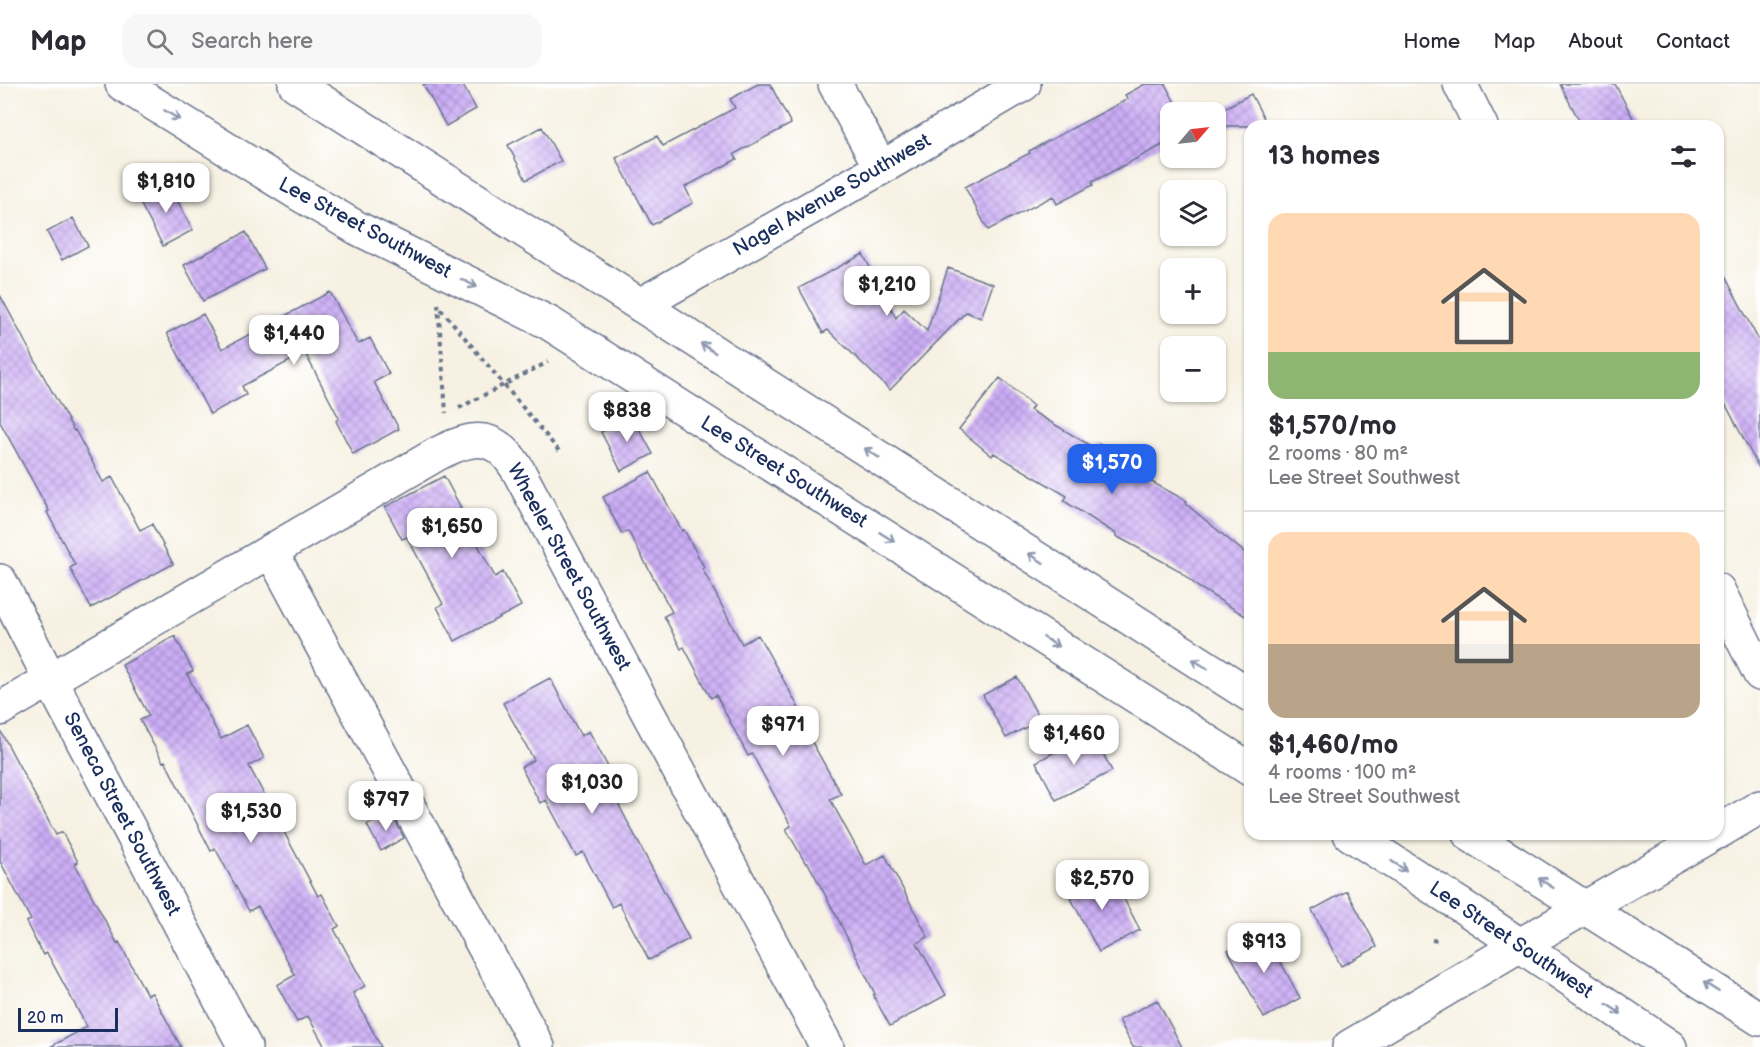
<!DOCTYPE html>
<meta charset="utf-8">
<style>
body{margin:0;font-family:"Balsamiq Sans",sans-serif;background:#f7f7f7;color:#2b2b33;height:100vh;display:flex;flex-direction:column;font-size:22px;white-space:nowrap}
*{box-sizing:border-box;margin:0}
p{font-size:20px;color:#7c7c81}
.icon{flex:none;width:33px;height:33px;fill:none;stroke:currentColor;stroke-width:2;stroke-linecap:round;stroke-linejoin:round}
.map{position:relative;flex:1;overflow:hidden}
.details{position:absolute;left:1244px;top:36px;width:480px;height:720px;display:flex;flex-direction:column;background:#fff;border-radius:18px;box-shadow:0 2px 4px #0004}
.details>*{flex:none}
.needle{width:39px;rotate:62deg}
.tools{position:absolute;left:1160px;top:18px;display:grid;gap:12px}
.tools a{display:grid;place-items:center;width:66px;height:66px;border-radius:12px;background:#fff;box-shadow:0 2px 4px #0004;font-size:30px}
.scale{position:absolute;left:18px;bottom:15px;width:100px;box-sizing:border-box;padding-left:6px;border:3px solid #1b2f5e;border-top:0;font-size:16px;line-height:21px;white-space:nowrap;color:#1b2f5e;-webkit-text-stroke:4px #fff;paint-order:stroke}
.price{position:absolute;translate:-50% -51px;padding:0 14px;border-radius:12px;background:#fff;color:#222;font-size:20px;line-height:39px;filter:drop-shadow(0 2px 3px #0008)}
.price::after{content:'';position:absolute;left:50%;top:36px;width:18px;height:14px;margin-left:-9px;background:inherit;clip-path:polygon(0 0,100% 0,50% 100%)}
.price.current{background:#2563eb;color:#fff}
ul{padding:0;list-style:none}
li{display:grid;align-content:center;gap:12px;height:318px;padding:0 24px}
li+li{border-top:2px solid #e1e1e2}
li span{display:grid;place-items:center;height:186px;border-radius:18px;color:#555}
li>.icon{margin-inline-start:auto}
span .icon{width:108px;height:108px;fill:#fffc;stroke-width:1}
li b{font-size:26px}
h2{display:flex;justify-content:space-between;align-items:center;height:72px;padding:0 24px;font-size:26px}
header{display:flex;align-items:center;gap:36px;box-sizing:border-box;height:84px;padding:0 30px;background:#fff;border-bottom:2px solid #e1e1e2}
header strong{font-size:28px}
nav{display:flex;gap:33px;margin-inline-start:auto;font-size:21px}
.search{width:420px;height:54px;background:#f7f7f7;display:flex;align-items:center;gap:15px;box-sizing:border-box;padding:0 21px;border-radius:18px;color:#7c7c81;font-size:22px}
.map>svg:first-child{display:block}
.building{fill:url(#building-cross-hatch)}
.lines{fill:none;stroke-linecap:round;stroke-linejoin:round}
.minor-casing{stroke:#68738c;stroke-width:36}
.path{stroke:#68738c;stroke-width:4;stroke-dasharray:4.5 4.5;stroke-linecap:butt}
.minor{stroke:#fff;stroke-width:33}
.oneway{stroke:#8d97ae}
.labels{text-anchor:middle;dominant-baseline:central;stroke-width:6;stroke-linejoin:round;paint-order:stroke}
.street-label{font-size:20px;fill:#1b2f5e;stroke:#fff}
</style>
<header>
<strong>Map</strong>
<div class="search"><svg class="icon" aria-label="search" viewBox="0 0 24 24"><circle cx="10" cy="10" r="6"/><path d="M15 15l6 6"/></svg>Search here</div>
<nav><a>Home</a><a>Map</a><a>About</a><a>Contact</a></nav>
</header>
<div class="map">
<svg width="1760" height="963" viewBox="0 0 1760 963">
<defs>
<pattern id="building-cross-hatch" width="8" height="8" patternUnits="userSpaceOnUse" patternTransform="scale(1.5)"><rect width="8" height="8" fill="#ccadf6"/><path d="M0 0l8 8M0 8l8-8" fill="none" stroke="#a58dca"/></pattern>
</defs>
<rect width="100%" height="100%" fill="#fff"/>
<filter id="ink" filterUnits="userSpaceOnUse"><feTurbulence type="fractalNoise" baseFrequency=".0167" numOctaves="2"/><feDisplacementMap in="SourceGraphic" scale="12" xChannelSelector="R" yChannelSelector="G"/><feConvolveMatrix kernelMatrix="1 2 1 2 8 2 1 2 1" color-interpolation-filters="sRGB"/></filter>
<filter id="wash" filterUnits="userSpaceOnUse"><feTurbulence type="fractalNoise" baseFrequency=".008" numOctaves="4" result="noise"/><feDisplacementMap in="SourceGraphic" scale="24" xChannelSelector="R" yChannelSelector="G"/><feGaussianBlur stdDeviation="1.35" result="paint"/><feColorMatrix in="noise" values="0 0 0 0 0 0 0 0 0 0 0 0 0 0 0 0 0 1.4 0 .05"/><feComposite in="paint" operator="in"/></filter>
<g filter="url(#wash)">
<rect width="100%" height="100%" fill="#f6f1e2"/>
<g id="blocks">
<path class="building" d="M423,0H462L476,25L446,42Z
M758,0H770L791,40L734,70L737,75L685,103L693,119L652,141L616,74L657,52L663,62L735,24L730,15Z
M1145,0H1165L1180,28H1170V57L1092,98L1093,101L1057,120L1053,112L988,146L965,103L1030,69L1029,67L1128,15L1125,11Z
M1560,0H1615L1637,42H1582Z
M1251,10L1268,42H1215V29Z
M542,43L561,77L526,96L508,61Z
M168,99L193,146L163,162L138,115Z
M73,134L88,162L62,176L47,148Z
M246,148L265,185L203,217L184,181Z
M863,170L896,234L904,225L927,247L948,184L993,200L981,234L966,228L890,306L828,246L823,249L799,204Z
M1718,179L1760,259V386L1718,306Z
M330,208L358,260L370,254L389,290L374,298L399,345L353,370L336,337L339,334L305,269L242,302L246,311L210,330L167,249L203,230L222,265Z
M0,211L44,293L74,347L75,346L103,398L112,393L140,446L152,440L173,480L91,524L70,484L75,481L47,428L49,427L0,338Z
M1000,294L1033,322L1030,326L1096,365L1099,360L1138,384L1135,389L1187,417L1186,420L1250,473V535L1198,503L1177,485L1116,452V450L1064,417L1067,412L994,369L992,372L959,345Z
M632,332L653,370L621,387L601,348Z
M650,388L682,447L684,446L704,483L702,484L742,560L758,551L788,604L807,640L803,642L841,710L830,715L866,781L885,771L928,853L917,859L946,911L890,942L873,911L875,910L837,833L808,779L806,780L786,745L791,742L752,670L748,672L716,611L711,614L684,563L681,565L664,532L672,528L628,447L622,450L603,413Z
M444,392L461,424L459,425L495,493L503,488L521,522L455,557L437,523L443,520L407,453L402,455L385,423Z
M175,552L193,587L187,590L221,655L247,641L264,674L249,682L318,812L322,810L339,842L334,845L365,902L353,909L381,963H325L308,932L297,938L277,901L295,891L258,822L249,827L215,764L211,767L165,677L163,678L140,636L149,632L122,581Z
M1017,593L1040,636L1006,654L983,611Z
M550,594L581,652L589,647L608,683L601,687L689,855L649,876L619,819L612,823L583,768L576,772L546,716L540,719L521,683L534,676L503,619Z
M0,646L56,751L62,748L78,778L75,780L117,859L119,858L147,911L152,909L181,963H50L87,943L47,869L43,871L26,838L31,836L0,777Z
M1092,648L1112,687L1056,716L1036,678Z
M391,729L404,754L381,767L367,741Z
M1088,786L1099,807L1115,798L1140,846L1099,868L1063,799Z
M1347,807L1377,863L1341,882L1312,826Z
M1264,847L1300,914L1264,934L1228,866Z
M1157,916L1182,963H1133L1119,936Z"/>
</g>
</g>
<g filter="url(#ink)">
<use href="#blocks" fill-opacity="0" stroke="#68738c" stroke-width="1.5"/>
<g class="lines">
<defs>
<path id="minor" d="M122,0L299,110L357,144L549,239L1250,685
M295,0L1250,611
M835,0L881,84
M1460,0L1481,42
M640,221L881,84L1024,0
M271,467L538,963
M0,497L50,595L245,963
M1718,506L1760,590
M0,625L437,370C474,351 496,348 519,388L827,963
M1718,748L1760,723
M1350,750L1465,824L1670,963
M1469,750L1760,935
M1349,963L1520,861L1713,750"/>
</defs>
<use href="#minor" class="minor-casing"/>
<path class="path" d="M438,220L446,329
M441,225L559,367
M459,324L548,278
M1432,856L1438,857"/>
<use href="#minor" class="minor"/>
</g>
<defs><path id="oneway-shaft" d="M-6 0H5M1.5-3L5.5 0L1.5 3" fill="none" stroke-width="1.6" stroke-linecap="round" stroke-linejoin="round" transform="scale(1.5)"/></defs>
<g class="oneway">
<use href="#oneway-shaft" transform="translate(172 31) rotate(32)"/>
<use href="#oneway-shaft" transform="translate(469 199) rotate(26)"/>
<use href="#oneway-shaft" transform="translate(708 264) rotate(-147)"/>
<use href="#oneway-shaft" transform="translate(872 369) rotate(-147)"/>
<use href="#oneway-shaft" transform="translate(887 453) rotate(32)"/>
<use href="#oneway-shaft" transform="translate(1036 474) rotate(-147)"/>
<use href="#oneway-shaft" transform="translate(1051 558) rotate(32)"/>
<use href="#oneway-shaft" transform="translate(1200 580) rotate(-148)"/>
<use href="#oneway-shaft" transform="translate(1399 782) rotate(33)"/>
<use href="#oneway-shaft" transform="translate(1546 799) rotate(-147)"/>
<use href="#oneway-shaft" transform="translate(1711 903) rotate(-148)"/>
<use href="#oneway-shaft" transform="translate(1614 925) rotate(33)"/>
</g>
</g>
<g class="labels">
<g class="street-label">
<text transform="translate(832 111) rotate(-30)">Nagel Avenue Southwest</text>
<text transform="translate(365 144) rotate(28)">Lee Street Southwest</text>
<text transform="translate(784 388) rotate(32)">Lee Street Southwest</text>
<text transform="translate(569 483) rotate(61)">Wheeler Street Southwest</text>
<text transform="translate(122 730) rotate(62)">Seneca Street Southwest</text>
<text transform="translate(1511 856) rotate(34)">Lee Street Southwest</text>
</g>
</g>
</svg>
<div class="tools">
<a><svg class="needle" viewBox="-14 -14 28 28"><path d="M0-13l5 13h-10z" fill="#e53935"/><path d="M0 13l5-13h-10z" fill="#7c7c81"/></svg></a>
<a><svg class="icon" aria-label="layers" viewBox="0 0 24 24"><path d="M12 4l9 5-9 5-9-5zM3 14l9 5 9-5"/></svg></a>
<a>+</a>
<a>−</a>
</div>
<div class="scale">20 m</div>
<b class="price" style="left:166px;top:130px">$1,810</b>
<b class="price" style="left:887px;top:233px">$1,210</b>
<b class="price" style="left:294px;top:282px">$1,440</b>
<b class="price" style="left:627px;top:359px">$838</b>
<b class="price current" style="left:1112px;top:411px">$1,570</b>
<b class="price" style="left:452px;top:475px">$1,650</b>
<b class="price" style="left:783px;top:673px">$971</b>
<b class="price" style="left:1074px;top:682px">$1,460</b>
<b class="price" style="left:592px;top:731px">$1,030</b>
<b class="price" style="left:386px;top:748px">$797</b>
<b class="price" style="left:251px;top:760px">$1,530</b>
<b class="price" style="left:1102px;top:827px">$2,570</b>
<b class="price" style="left:1264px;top:890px">$913</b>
<section class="details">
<h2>13 homes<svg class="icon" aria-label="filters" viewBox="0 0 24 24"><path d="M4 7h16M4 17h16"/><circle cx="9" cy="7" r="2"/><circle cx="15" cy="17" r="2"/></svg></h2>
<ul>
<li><span style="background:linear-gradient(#ffd9b3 75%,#8fb573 0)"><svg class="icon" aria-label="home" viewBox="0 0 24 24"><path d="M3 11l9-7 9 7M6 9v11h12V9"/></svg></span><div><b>$1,570/mo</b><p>2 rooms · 80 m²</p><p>Lee Street Southwest</p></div></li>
<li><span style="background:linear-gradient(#ffd9b3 60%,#b9a48a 0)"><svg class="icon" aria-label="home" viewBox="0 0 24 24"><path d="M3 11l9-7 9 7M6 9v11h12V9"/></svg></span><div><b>$1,460/mo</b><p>4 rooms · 100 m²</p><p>Lee Street Southwest</p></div></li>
</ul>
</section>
</div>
